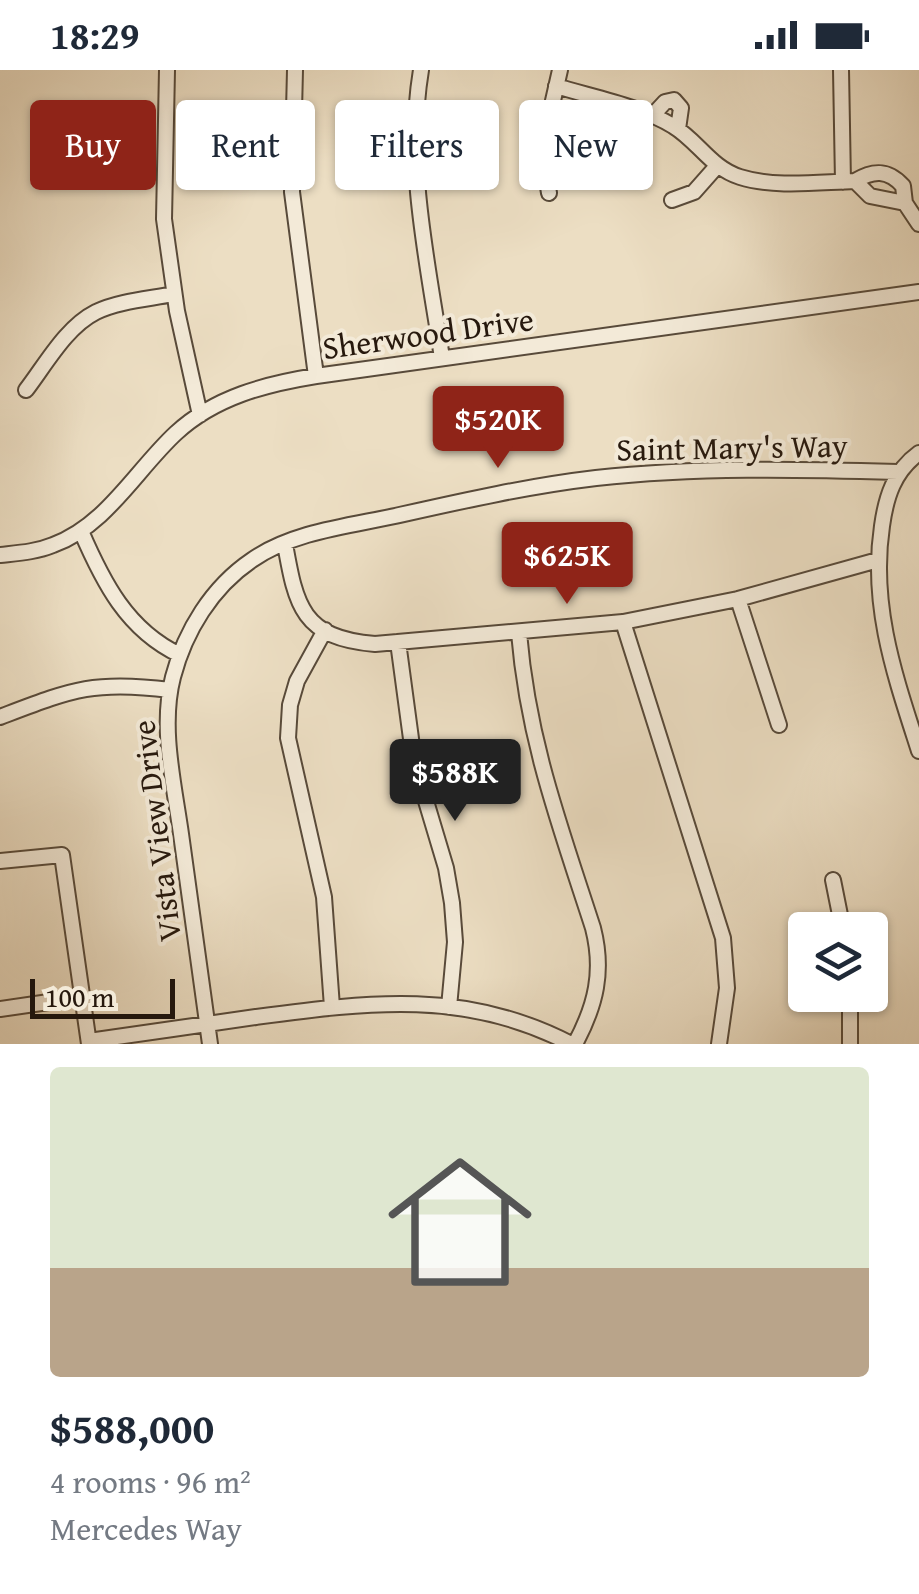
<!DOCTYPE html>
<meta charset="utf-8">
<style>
body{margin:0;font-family:"Gentium Book Plus",serif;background:#f2f2f3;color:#1f2937;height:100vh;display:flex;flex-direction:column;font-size:38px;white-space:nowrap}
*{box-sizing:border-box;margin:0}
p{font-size:32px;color:#747a83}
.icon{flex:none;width:55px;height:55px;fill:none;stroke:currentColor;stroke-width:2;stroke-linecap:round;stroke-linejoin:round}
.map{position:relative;height:974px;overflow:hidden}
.sheet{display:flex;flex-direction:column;background:#fff;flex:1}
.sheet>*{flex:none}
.banner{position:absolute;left:30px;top:30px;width:860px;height:90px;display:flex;gap:20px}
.fabs{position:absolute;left:788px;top:842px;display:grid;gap:20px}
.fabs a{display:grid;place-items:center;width:100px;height:100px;border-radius:10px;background:#fff;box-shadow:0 2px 8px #0004;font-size:50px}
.scale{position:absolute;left:30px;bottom:25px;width:145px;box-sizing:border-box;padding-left:10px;border:5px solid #26180d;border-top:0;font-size:28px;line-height:35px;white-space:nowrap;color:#26180d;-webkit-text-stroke:8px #f3ead8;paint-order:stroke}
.price{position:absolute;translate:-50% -85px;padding:0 22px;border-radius:10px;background:#8f2418;color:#fff;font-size:32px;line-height:65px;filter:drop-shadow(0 2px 5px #0008)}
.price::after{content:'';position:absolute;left:50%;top:60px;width:30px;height:22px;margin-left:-15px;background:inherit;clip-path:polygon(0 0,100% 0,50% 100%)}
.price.on{background:#222;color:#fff}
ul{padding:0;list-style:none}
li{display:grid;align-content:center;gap:20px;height:530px;padding:0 50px}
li+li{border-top:2px solid #e0e1e3}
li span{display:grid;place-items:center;height:310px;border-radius:10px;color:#555}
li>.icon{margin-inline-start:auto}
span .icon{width:180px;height:180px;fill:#fffc;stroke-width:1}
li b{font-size:42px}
.tag{padding:0 35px;border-radius:10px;background:#fff;box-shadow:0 2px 8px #0004;font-size:35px;line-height:90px}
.tag.on{background:#8f2418;color:#fff}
.status{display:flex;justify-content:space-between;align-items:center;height:70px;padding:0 50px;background:#fff;direction:ltr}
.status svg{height:28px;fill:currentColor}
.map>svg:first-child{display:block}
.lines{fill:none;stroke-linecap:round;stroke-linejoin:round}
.minor-casing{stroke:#584a3a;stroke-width:18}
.minor{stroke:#f3ead8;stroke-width:14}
.labels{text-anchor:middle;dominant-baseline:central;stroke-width:8;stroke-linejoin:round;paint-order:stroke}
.street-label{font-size:32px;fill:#26180d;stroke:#f3ead8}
</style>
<div class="status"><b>18:29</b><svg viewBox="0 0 49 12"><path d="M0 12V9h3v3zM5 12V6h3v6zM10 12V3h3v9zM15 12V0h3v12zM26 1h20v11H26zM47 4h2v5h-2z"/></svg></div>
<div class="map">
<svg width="919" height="974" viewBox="0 0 919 974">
<rect width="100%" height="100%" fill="#ecdec3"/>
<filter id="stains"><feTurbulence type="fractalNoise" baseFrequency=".002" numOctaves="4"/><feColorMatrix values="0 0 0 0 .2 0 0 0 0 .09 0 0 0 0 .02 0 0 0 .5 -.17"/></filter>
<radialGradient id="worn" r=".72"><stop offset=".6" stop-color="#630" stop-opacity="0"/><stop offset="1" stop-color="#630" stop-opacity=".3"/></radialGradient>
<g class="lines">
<defs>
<path id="minor" d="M167,0L164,149L177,241L200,345
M295,0L292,122L316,306
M421,0C405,96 428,193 442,288
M841,0L843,112
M556,16C592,27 643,37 673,56C698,71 711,98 740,107C775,118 819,112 855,111C873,100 888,99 903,116L905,133L919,154
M652,46L665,32L674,30L681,38L678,59
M855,111L870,126L905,133
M549,123L542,79L560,0
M672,130L694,122L717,96
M26,320C46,294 66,257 96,242C119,231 149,229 174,224
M919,383C894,401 886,427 882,456C870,536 895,606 919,681
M81,461C103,512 127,560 180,585
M285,474C296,536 302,568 375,574L623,552L738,529L878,490
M0,485C18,483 36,482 53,475C106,456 136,400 176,363C215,327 266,314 316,306L919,222
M738,529L779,655
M623,552L723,868L727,918L719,974
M325,560L297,611L290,635L288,668L324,827L332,937
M519,563C528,671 560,756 593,858C604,901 596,935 575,974
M398,572L414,691L446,798L452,833L455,872L449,937
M0,647C71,620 93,610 170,620
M0,791L62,785L89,974
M833,810L843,860
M0,939L83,927
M89,971C145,963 200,955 256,947C369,932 466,919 571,974
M210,974C201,904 191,834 181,764C174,714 160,657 173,607C185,561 212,517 252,490C292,462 348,456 395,446C462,431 528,416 596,408C696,397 798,399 898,402
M850,974V925"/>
</defs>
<use href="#minor" class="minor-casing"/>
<use href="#minor" class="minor"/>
</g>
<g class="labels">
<g class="street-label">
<text transform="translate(428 263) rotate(-8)">Sherwood Drive</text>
<text transform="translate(732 377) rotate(-1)">Saint Mary's Way</text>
<text transform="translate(156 761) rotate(-97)">Vista View Drive</text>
</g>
</g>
<rect width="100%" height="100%" filter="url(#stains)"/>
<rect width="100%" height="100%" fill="url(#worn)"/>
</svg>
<div class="fabs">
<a><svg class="icon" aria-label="layers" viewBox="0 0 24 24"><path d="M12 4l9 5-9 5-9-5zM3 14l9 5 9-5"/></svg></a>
</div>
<div class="scale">100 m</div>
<b class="price" style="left:498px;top:401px">$520K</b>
<b class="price" style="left:567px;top:537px">$625K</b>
<b class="price on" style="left:455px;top:754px">$588K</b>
<div class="banner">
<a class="tag on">Buy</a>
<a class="tag">Rent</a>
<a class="tag">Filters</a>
<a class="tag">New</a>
</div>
</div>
<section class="sheet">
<ul>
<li><span style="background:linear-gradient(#dfe7d0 65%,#b9a48a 0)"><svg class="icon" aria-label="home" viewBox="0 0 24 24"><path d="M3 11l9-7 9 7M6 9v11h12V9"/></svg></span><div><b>$588,000</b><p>4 rooms · 96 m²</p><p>Mercedes Way</p></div></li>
</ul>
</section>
